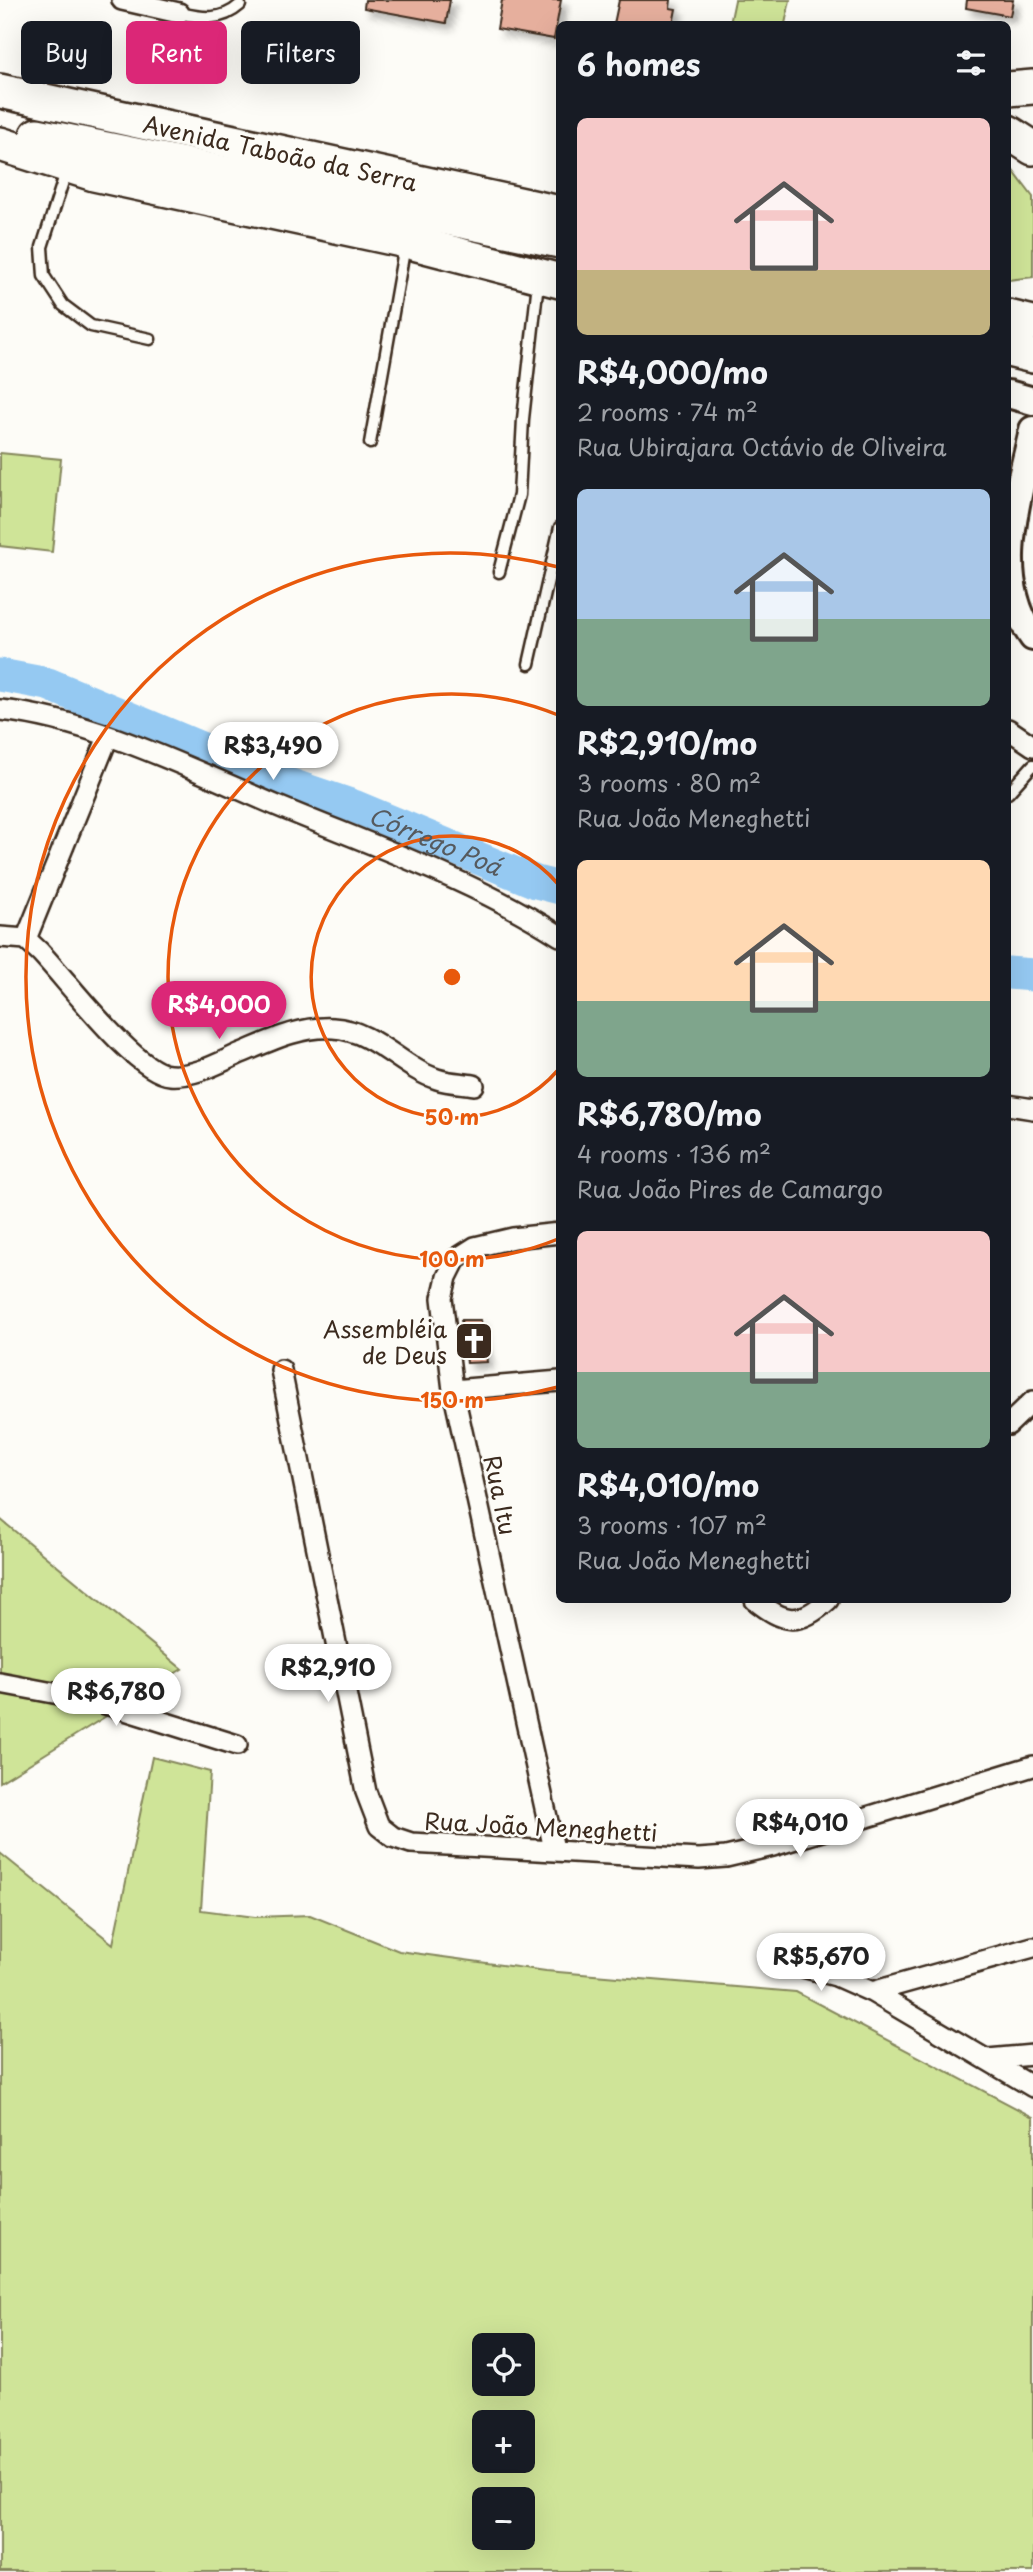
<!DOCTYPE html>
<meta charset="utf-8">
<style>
body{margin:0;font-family:"Playpen Sans",sans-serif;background:#242831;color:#f1f3f6;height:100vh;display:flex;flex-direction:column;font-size:26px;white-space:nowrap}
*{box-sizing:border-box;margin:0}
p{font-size:23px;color:#9ea1a6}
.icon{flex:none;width:38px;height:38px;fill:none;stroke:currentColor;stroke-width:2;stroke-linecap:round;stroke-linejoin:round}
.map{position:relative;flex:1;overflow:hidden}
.panel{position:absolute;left:556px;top:21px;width:455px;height:1582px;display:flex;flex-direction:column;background:#171b24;border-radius:10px;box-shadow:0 7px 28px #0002}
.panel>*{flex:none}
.guide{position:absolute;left:21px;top:21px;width:430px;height:63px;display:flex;gap:14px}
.fabs{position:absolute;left:472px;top:2333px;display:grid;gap:14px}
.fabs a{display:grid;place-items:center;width:63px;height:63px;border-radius:10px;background:#171b24;box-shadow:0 7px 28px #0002;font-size:35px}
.price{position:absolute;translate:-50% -60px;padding:0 16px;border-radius:24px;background:#fff;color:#222;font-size:23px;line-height:46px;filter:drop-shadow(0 2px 4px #0008)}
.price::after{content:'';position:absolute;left:50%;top:42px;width:21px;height:16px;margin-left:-10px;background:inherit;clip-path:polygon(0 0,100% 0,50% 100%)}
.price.on{background:#db2777;color:#fff}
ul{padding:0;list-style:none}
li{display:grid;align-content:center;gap:14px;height:371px;padding:0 21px}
li span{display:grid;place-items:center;height:217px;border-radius:10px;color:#555}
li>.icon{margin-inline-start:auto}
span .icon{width:126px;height:126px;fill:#fffc;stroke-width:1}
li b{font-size:30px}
h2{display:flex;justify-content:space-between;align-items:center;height:84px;padding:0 21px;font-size:30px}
.chip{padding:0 24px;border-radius:10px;background:#171b24;box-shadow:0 7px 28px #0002;font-size:24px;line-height:63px}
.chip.on{background:#db2777;color:#fff}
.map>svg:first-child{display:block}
.green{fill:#cfe498;stroke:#85875b;stroke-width:2;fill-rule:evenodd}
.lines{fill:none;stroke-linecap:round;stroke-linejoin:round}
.river{stroke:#95c9f2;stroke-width:33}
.building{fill:#e6af9d;stroke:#3b2a1e;stroke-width:2;filter:url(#shadow)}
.service-casing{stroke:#3b2a1e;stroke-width:15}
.minor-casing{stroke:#3b2a1e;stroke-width:24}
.secondary-casing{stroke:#3b2a1e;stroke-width:32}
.motorway-casing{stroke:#3b2a1e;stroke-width:38}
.service{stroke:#fdfcf7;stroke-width:10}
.minor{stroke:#fdfcf7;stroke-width:19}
.secondary{stroke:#fdfcf7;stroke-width:26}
.motorway{stroke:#fdfcf7;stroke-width:33}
.ring{fill:none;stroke:#e8590c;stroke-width:3.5}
.labels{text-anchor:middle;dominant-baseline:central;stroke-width:5;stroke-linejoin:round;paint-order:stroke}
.street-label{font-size:23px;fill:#3b2a1e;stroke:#fdfcf7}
.poi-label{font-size:23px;fill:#3b2a1e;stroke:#fdfcf7;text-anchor:end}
.water-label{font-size:24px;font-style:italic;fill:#565a5e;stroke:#fdfcf7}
.centre{fill:#e8590c;stroke:#fdfcf7;stroke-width:3.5}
.ring-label{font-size:21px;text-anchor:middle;font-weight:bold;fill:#e8590c;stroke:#fdfcf7;stroke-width:5;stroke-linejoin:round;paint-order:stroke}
</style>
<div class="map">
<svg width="1033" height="2572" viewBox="0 0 1033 2572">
<defs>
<filter id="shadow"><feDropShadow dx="6" dy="6" stdDeviation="3.5" flood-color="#0004"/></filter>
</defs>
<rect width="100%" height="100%" fill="#fdfcf7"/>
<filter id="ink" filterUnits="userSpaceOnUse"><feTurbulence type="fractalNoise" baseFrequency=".0143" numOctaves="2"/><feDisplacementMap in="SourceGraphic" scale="14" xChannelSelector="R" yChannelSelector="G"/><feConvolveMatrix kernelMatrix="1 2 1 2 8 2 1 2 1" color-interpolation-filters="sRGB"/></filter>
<g filter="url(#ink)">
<path class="green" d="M735,0H790L785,24H730Z
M1008,164L1033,197V277L1008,280Z
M0,453L61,459L52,552L0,546Z
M0,1519L182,1669L0,1782Z
M152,1757L210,1772L201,1910L255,1917L310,1915L399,1951L546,1971L796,1992L1033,2117V2572H0V1853L113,1944ZM485,2345H523V2384H485ZM523,2422V2460H485V2422ZM523,2499V2538H485V2499Z"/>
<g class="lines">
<g class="river">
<path id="s1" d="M0,675L48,684L279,781L356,807L536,882L560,888"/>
<path d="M1008,973L1033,975"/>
</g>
</g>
<path class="building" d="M365,0H450L446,23L364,8Z
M502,0H561L554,39L497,29Z
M619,0H671L670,8L676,9L673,24H614Z
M967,0H1013L1010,16L966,8Z
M461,1320H481L487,1362L467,1363Z"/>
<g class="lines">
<defs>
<path id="service" d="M179,13C202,18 221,22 240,5
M66,172L42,247L44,276L63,305L91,326L150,339
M370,443L405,245
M499,572L519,495L523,419L538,282
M529,664L560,527
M1008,793L1033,765"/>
<path id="minor" d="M122,0L179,13
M0,710C92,719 195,771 280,807C374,846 475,881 560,936
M1008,729L1033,746
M0,937L26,939L40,952C66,979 136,1073 170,1075C195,1077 218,1063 241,1053C270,1041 300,1026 333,1028C374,1030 402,1068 437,1079C449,1083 462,1083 474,1085
M26,939L108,737
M1008,1105L1033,1109
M281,1370L366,1792L379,1826L393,1837L411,1843L699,1859L726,1857L773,1846L1033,1766
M453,1390L560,1381
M1008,1425L1033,1401
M755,1600C784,1623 799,1627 828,1600
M0,1683L96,1701L237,1745
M554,1849L453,1390L442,1298L447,1277L456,1259L475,1247L513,1238L560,1233
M780,1961L836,1976L872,1992L1033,2087
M872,1992L1033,1947
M988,2059L1033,2055"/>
<path id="secondary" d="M1008,394L1033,401
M1033,430C1019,496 989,577 1033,637"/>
<g id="motorway">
<path d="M1008,89L1033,87"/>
<path id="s2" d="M0,91L560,213"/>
<path d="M1008,132L1033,148"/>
<path d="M37,135L560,241"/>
<path d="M0,144L94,174L406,241L560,281"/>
<path d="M1008,317L1033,323"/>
<path d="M1008,350L1033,356"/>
</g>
</defs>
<use href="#service" class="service-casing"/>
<use href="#minor" class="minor-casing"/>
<use href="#secondary" class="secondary-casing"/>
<use href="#motorway" class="motorway-casing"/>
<use href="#service" class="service"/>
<use href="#minor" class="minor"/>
<use href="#secondary" class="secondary"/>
<use href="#motorway" class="motorway"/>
</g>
</g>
<g class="ring">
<path d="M559 1069A141 141 0 1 1 559 885"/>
<path d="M558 1239A283 283 0 1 1 558 715"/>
<path d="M558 1387A424 424 0 1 1 558 567"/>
</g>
<defs>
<symbol id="church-square" viewBox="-11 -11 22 22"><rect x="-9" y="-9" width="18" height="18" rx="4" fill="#3b2a1e" stroke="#fdfcf7"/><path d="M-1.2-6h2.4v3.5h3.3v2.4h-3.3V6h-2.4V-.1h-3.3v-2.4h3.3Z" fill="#fff"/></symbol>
</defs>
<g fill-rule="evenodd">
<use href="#church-square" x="452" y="1319" width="44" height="44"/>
</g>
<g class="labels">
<g class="street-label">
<text stroke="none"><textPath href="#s2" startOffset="287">Avenida Taboão da Serra</textPath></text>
<text transform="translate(501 1495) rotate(78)">Rua Itu</text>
<text transform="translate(541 1826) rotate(3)">Rua João Meneghetti</text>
</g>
<g class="poi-label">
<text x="447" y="1328">Assembléia<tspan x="447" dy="26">de Deus</tspan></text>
</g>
<g class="water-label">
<text stroke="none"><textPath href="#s1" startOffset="467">Córrego Poá</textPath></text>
</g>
</g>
<circle cx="452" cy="977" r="10" class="centre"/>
<g class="ring-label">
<text x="452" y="1125">50 m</text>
<text x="452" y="1267">100 m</text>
<text x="452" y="1408">150 m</text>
</g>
</svg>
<div class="fabs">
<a><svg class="icon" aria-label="locate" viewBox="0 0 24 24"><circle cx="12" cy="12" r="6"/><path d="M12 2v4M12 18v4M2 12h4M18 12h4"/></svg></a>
<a>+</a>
<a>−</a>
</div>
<b class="price" style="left:273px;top:782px">R$3,490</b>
<b class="price on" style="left:219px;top:1041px">R$4,000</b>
<b class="price" style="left:328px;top:1704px">R$2,910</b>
<b class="price" style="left:116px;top:1728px">R$6,780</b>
<b class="price" style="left:800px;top:1859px">R$4,010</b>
<b class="price" style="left:821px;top:1993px">R$5,670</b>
<div class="guide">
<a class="chip">Buy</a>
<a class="chip on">Rent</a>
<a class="chip">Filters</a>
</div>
<section class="panel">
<h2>6 homes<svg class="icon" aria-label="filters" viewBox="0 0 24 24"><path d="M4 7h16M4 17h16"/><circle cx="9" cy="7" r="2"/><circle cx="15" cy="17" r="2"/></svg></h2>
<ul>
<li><span style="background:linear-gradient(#f6c9c9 70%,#c2b280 0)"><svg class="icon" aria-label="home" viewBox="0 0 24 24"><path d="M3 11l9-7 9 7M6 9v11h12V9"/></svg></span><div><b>R$4,000/mo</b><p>2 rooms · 74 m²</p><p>Rua Ubirajara Octávio de Oliveira</p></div></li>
<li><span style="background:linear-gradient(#a9c7e8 60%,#7fa58c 0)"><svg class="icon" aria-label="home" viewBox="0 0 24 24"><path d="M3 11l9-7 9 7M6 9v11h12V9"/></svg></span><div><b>R$2,910/mo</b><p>3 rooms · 80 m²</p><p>Rua João Meneghetti</p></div></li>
<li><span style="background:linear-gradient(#ffd9b3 65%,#7fa58c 0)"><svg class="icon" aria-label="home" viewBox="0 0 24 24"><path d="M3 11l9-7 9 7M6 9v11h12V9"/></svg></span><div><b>R$6,780/mo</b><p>4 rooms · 136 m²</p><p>Rua João Pires de Camargo</p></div></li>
<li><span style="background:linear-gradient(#f6c9c9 65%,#7fa58c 0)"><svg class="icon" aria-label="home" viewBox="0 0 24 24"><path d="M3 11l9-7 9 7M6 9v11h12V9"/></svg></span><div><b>R$4,010/mo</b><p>3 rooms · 107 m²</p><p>Rua João Meneghetti</p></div></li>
</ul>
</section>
</div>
